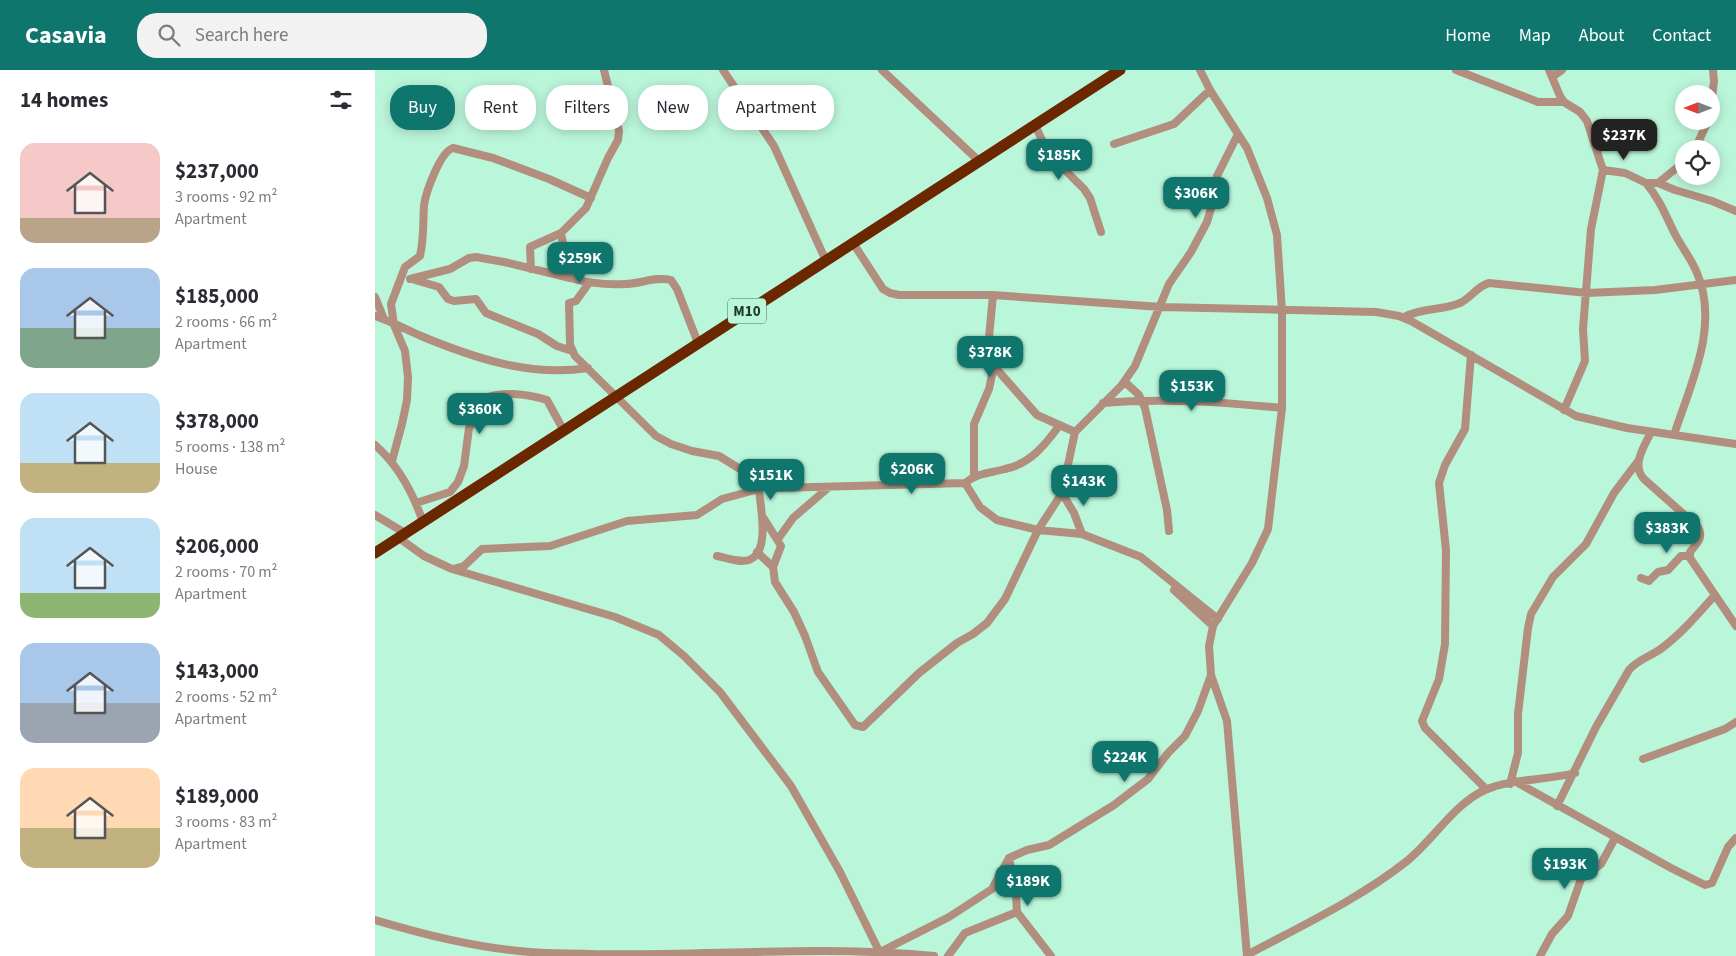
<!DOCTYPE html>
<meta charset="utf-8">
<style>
body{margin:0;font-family:"Source Sans 3",sans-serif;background:#f2f2f3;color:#2b2b33;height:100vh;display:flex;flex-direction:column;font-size:19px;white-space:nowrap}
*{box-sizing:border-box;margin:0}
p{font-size:16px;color:#7c7c81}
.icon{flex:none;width:28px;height:28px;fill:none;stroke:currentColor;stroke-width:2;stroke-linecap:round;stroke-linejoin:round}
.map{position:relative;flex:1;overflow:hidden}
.sheet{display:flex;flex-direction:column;background:#fff;width:375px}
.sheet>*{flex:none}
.hud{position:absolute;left:15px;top:15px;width:475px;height:45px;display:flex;gap:10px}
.needle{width:32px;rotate:270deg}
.fabs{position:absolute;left:1300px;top:15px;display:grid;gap:10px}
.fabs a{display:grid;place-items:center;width:45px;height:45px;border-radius:50%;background:#fff;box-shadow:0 2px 12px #0003;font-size:25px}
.price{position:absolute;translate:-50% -42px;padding:0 11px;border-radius:10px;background:#0f766e;color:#fff;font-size:16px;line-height:32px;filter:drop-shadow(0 1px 2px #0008)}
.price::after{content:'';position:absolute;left:50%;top:30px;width:15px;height:11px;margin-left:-8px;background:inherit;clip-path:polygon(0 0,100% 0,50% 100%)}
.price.current{background:#222;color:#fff}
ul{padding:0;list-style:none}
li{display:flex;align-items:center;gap:15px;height:125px;padding:0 20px}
li span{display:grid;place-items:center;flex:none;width:140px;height:100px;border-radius:15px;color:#555}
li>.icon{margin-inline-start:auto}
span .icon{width:60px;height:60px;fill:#fffc;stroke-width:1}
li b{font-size:21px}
h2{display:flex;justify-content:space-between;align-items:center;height:60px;padding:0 20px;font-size:21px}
.tag{padding:0 18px;border-radius:20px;background:#fff;box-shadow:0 2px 12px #0003;font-size:18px;line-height:45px}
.tag.current{background:#0f766e;color:#fff}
header{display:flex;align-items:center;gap:30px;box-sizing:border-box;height:70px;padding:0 25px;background:#0f766e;color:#fff}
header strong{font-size:24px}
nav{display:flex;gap:28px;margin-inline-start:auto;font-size:18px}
.search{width:350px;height:45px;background:#f2f2f3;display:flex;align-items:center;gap:12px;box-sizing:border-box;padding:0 18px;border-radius:20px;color:#7c7c81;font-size:19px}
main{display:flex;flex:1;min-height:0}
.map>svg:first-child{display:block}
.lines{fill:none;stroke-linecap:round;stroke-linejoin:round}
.minor{stroke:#b18e7e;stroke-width:8}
.highway{stroke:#6b2700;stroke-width:11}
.labels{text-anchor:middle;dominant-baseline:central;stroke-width:4.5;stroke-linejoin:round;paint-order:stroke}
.shield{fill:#baf6da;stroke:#4e7162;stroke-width:1}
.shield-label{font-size:15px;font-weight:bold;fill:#20382e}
</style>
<header>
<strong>Casavia</strong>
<div class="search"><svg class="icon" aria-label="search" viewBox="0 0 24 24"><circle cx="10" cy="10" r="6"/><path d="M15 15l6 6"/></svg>Search here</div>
<nav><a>Home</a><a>Map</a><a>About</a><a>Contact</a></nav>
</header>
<main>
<section class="sheet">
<h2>14 homes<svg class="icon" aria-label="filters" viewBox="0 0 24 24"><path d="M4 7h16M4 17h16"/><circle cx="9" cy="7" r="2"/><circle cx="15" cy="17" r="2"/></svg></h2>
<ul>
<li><span style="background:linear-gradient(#f6c9c9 75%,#b9a48a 0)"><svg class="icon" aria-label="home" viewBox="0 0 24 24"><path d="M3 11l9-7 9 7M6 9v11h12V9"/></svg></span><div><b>$237,000</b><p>3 rooms · 92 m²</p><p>Apartment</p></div></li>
<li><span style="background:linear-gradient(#a9c7e8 60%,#7fa58c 0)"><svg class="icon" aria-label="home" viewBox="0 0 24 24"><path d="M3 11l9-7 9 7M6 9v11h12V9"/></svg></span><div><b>$185,000</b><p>2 rooms · 66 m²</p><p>Apartment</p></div></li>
<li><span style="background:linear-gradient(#bfe0f5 70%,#c2b280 0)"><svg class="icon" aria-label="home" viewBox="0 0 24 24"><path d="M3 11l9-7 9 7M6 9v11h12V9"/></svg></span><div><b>$378,000</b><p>5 rooms · 138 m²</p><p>House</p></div></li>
<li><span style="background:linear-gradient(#bfe0f5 75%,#8fb573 0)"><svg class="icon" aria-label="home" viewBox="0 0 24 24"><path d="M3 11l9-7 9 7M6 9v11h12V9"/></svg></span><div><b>$206,000</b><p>2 rooms · 70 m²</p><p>Apartment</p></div></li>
<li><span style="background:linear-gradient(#a9c7e8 60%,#9aa5b1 0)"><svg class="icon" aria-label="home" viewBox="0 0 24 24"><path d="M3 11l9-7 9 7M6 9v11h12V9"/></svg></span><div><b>$143,000</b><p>2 rooms · 52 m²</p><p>Apartment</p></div></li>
<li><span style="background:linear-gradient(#ffd9b3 60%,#c2b280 0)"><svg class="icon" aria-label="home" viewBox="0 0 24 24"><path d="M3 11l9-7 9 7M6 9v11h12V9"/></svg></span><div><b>$189,000</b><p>3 rooms · 83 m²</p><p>Apartment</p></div></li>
</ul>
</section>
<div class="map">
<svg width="1361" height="886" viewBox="0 0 1361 886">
<rect width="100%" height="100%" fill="#baf6da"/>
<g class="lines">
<path class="minor" d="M348,0L399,76L451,191
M507,0L604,91
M825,0L835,20L872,78L892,128L902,165L907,241V338L893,459L877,493L838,556L834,576L836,605L852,651L872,886
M1081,0L1163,32H1189
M1174,0L1185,26L1189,32L1205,42L1212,51L1228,100L1250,103L1271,113H1283L1300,120L1337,131L1361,141
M1177,7L1187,0
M1336,36L1339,11L1338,0
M660,55L673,83L709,119L715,128L726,162
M739,74L799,54L835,20
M1320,79L1333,51
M1271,113C1286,131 1291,147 1301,166C1308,179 1317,190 1322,203C1345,256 1315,315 1299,365
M1283,113L1309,92
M478,173L508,219L515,223L524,225H618L786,237L1001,242L1024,246L1036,251L1201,346L1252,358L1361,374
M156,199L155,177L186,163L211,138L233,88L243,70L244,61L229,0
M195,208C213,213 231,215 250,214C265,214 281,206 296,210L302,219L323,273
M35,209L75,199L94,188L101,187L129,192L195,208L186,163
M40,210L64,217L73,229L79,231L101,229L111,243L163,264L182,276L197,281
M214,213L201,231L194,233L195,275L200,286L281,366L296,374L317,381L344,386L388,413L402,418L590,413C602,403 615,403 630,399C655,394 670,375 684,356
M618,225L613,278L619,296L662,345L700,362
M0,227L9,249
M0,246C16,251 30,259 46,266C99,288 155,307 213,298
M1029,247C1048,237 1066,241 1085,233C1096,228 1102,216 1114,213L1212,223L1280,220L1361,210
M1096,285L1090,359L1070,395L1064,413L1071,480L1070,574L1064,609L1047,651L1050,658L1111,719
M750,312L764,325L770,338L792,440L794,461
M728,333C788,328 847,332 907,338
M1189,340L1210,291L1208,259L1216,159L1228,100
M1276,362C1269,377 1256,395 1269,409L1323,457C1329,468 1322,473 1315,482V488L1361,556
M0,375C23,395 38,423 48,452
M17,391L27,354L32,330L33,307L30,281L19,255L16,234L30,197L45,186C49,169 48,152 49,135C51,122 65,82 78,78L118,88L174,109L216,128
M599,406V354L614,319L619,296
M590,413L605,437L622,450L663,460L707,464L766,487L843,549
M687,423L699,443L707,464
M41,433L75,422L83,412L89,396L94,358L101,347L106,330C123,320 153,324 172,330L189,361
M0,445L30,463
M388,447L406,476L398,497
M24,468L49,486L77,499L240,547L284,565L309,586L345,622L416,716L465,802L504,881
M403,469L418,448L454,417
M382,482L398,497L400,512L419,542L430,566L443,602L480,655L488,657L544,603L582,573L598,564L612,553L630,529L663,460L687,423L700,362L746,316L760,296L794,214L816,182L832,152L837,135L842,106L863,64
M342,486C351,488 365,493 374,490C396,482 385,436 384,419
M78,499L89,496L107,479L175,476L252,451L322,445L347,429L384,419L388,413
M1266,508L1274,511L1283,502L1293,500L1306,486H1315
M799,520L838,556
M1268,689L1350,659L1361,652
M1143,713L1296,798L1330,815L1337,813L1353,777L1361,768
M1135,714L1143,683V644L1153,558L1156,544L1178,507L1211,474L1239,423L1264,390
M1182,736L1221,657L1254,600C1263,589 1275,587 1287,578C1307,563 1323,544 1340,525
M634,788L641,824L642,842L676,886
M0,850C51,865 102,878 155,882C176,884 198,883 219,884C332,886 447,875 559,886
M507,881L574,847L617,819L634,788L652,780L674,775L739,735L773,709L793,683L810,666L823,641L836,605
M872,885C926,856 984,829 1032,791C1059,769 1079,734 1110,720C1134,709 1173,710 1200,703
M573,886L590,863L642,842
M1165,886L1177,864L1193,846L1206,809L1226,794L1240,768"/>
<path class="highway" d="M0,483L745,0"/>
</g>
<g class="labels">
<rect class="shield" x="353" y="228.5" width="38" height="25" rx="4"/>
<g class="shield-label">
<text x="372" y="241">M10</text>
</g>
</g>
</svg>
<div class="fabs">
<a><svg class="needle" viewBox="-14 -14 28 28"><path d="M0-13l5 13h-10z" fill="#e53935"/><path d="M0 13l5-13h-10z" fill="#7c7c81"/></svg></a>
<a><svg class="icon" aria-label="locate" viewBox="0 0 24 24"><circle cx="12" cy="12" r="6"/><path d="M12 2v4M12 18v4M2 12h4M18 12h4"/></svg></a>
</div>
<b class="price current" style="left:1249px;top:91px">$237K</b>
<b class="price" style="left:684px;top:111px">$185K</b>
<b class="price" style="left:821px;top:149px">$306K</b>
<b class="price" style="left:205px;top:214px">$259K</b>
<b class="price" style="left:615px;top:308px">$378K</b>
<b class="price" style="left:817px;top:342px">$153K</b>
<b class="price" style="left:105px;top:365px">$360K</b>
<b class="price" style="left:537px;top:425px">$206K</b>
<b class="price" style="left:396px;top:431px">$151K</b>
<b class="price" style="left:709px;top:437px">$143K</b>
<b class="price" style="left:1292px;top:484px">$383K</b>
<b class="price" style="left:750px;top:713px">$224K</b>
<b class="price" style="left:1190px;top:820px">$193K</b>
<b class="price" style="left:653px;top:837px">$189K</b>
<div class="hud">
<a class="tag current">Buy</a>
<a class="tag">Rent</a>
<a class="tag">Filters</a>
<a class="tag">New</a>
<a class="tag">Apartment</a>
</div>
</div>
</main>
